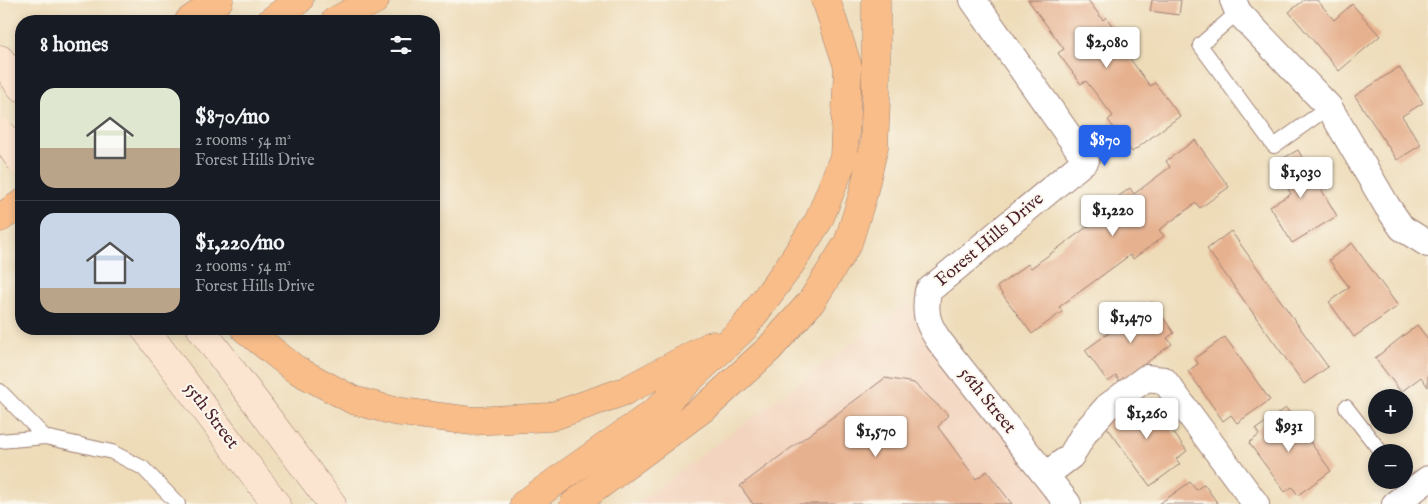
<!DOCTYPE html>
<meta charset="utf-8">
<style>
body{margin:0;font-family:"IM FELL English",serif;background:#20242c;color:#f1f3f6;height:100vh;display:flex;flex-direction:column;font-size:19px;white-space:nowrap}
*{box-sizing:border-box;margin:0}
p{font-size:16px;color:#9ea1a6}
.icon{flex:none;width:28px;height:28px;fill:none;stroke:currentColor;stroke-width:2;stroke-linecap:round;stroke-linejoin:round}
.map{position:relative;flex:1;overflow:hidden}
.panel{position:absolute;left:15px;top:15px;width:425px;height:320px;display:flex;flex-direction:column;background:#171b24;border-radius:20px;box-shadow:0 2px 8px #0003}
.panel>*{flex:none}
.fabs{position:absolute;left:1368px;top:389px;display:grid;gap:10px}
.fabs a{display:grid;place-items:center;width:45px;height:45px;border-radius:50%;background:#171b24;box-shadow:0 2px 8px #0003;font-size:25px}
.price{position:absolute;translate:-50% -42px;padding:0 11px;border-radius:5px;background:#fff;color:#222;font-size:16px;line-height:32px;filter:drop-shadow(0 1px 2px #0008)}
.price::after{content:'';position:absolute;left:50%;top:30px;width:15px;height:11px;margin-left:-8px;background:inherit;clip-path:polygon(0 0,100% 0,50% 100%)}
.price.selected{background:#2563eb;color:#fff}
ul{padding:0;list-style:none}
li{display:flex;align-items:center;gap:15px;height:125px;padding:0 25px}
li+li{border-top:1px solid #363941}
li span{display:grid;place-items:center;flex:none;width:140px;height:100px;border-radius:15px;color:#555}
li>.icon{margin-inline-start:auto}
span .icon{width:60px;height:60px;fill:#fffc;stroke-width:1}
li b{font-size:21px}
h2{display:flex;justify-content:space-between;align-items:center;height:60px;padding:0 25px;font-size:21px}
.map>svg:first-child{display:block}
.built{fill:#f3d4be}
.building{fill:#e6b18f}
.lines{fill:none;stroke-linecap:round;stroke-linejoin:round}
.service-casing{stroke:#9c7e72;stroke-width:16}
.minor-casing{stroke:#9c7e72;stroke-width:28}
.secondary-casing{stroke:#9c7e72;stroke-width:29}
.motorway-casing{stroke:#9c7e72;stroke-width:29}
.service{stroke:#fff;stroke-width:14}
.minor{stroke:#fff;stroke-width:26}
.secondary{stroke:#fce5d0;stroke-width:28}
.motorway{stroke:#f8bd89;stroke-width:28}
.secondary-bridge-casing{stroke:#9c7e72;stroke-width:29;stroke-linecap:butt}
.secondary-bridge{stroke:#fce5d0;stroke-width:28}
.labels{text-anchor:middle;dominant-baseline:central;stroke-width:4;stroke-linejoin:round;paint-order:stroke}
.street-label{font-size:18px;fill:#4a1f2b;stroke:#fbf7ec}
</style>
<div class="map">
<svg width="1428" height="504" viewBox="0 0 1428 504">
<rect width="100%" height="100%" fill="#fbf7ec"/>
<filter id="ink" filterUnits="userSpaceOnUse"><feTurbulence type="fractalNoise" baseFrequency=".02" numOctaves="2"/><feDisplacementMap in="SourceGraphic" scale="10" xChannelSelector="R" yChannelSelector="G"/><feConvolveMatrix kernelMatrix="1 2 1 2 8 2 1 2 1" color-interpolation-filters="sRGB"/></filter>
<filter id="wash" filterUnits="userSpaceOnUse"><feTurbulence type="fractalNoise" baseFrequency=".0096" numOctaves="4" result="noise"/><feDisplacementMap in="SourceGraphic" scale="20" xChannelSelector="R" yChannelSelector="G"/><feGaussianBlur stdDeviation="1.12" result="paint"/><feColorMatrix in="noise" values="0 0 0 0 0 0 0 0 0 0 0 0 0 0 0 0 0 1.4 0 .05"/><feComposite in="paint" operator="in"/></filter>
<g filter="url(#wash)">
<rect width="100%" height="100%" fill="#eedcb9"/>
<path class="built" d="M908,302L1060,504H635Z"/>
<g id="blocks">
<path class="building" d="M1028,0H1088L1103,20L1106,17L1129,49L1125,52L1150,86L1155,83L1180,116L1132,152L1108,120L1113,116L1086,81L1081,84L1058,53L1064,49Z
M1152,0H1181L1179,15L1150,11Z
M1304,0H1317L1334,20L1352,4L1380,36L1339,71L1289,12Z
M1399,67L1423,103L1402,116L1421,145L1397,160L1355,96Z
M1195,140L1229,187L1200,208L1196,203L1159,230L1164,236L1133,259L1130,255L1059,307L1063,311L1032,334L997,287L1028,264L1031,268L1102,216L1099,211L1130,188L1134,194L1170,167L1166,161Z
M1298,150L1337,216L1292,243L1270,206L1291,194L1273,164Z
M1231,231L1328,367L1304,384L1207,249Z
M1352,243L1398,306L1354,337L1329,302L1349,287L1329,260Z
M1152,302L1174,333L1167,338L1172,344L1120,382L1116,376L1108,382L1085,350Z
M1417,325L1428,339V387L1421,377L1401,392L1375,358Z
M1225,337L1270,400L1237,423L1231,415L1223,421L1188,371L1198,364L1195,358Z
M885,378L914,383L948,415L938,427L976,479L987,471L1012,504H753L740,486Z
M1137,399L1143,407L1151,402L1187,451L1176,459L1180,464L1150,486L1104,423Z
M1286,408L1331,471L1298,495L1292,487L1285,492L1249,443L1259,435L1256,429Z
M1190,482L1196,490L1204,484L1218,504H1159Z"/>
</g>
</g>
<g filter="url(#ink)">
<use href="#blocks" fill-opacity="0" stroke="#9c7e72" stroke-width="1"/>
<g class="lines">
<defs>
<path id="service" d="M1238,12L1200,45L1274,146L1329,107
M0,391L45,437
M1346,407L1381,452
M0,441L45,437L112,452L143,468L178,504"/>
<path id="minor" d="M973,0L1086,160L928,291C924,313 927,324 940,342L1068,504
M1233,0L1238,12L1329,107L1387,206L1402,228L1428,244
M1046,475L1071,456L1085,432L1107,407L1146,378L1164,380L1256,504
M1395,504L1428,479"/>
<path id="secondary" d="M0,59L21,87
M145,329L276,504
M201,329L332,504"/>
<path id="motorway" d="M189,21L219,0
M271,21L299,0
M335,21L375,0
M0,218L21,204
M245,329L295,369L353,400L394,411L472,421L550,417L625,391L712,345
M524,504L656,411L744,328L788,268L819,220L844,157L848,67L827,3L825,0
M574,504L709,404L769,349L811,302L848,243L862,198L874,147L876,102V0"/>
</defs>
<use href="#service" class="service-casing"/>
<use href="#minor" class="minor-casing"/>
<use href="#secondary" class="secondary-casing"/>
<use href="#motorway" class="motorway-casing"/>
<use href="#service" class="service"/>
<use href="#minor" class="minor"/>
<use href="#secondary" class="secondary"/>
<use href="#motorway" class="motorway"/>
<defs>
<path id="secondary-bridge" d="M0,132L21,161"/>
</defs>
<use href="#secondary-bridge" class="secondary-bridge-casing"/>
<use href="#secondary-bridge" class="secondary-bridge"/>
</g>
</g>
<g class="labels">
<g class="street-label">
<text transform="translate(990 240) rotate(-40)">Forest Hills Drive</text>
<text transform="translate(987 401) rotate(51)">56th Street</text>
<text transform="translate(211 416) rotate(53)">55th Street</text>
</g>
</g>
</svg>
<div class="fabs">
<a>+</a>
<a>−</a>
</div>
<b class="price" style="left:1107px;top:69px">$2,080</b>
<b class="price selected" style="left:1105px;top:167px">$870</b>
<b class="price" style="left:1301px;top:199px">$1,030</b>
<b class="price" style="left:1113px;top:237px">$1,220</b>
<b class="price" style="left:1131px;top:344px">$1,470</b>
<b class="price" style="left:1147px;top:440px">$1,260</b>
<b class="price" style="left:1289px;top:453px">$931</b>
<b class="price" style="left:876px;top:458px">$1,570</b>
<section class="panel">
<h2>8 homes<svg class="icon" aria-label="filters" viewBox="0 0 24 24"><path d="M4 7h16M4 17h16"/><circle cx="9" cy="7" r="2"/><circle cx="15" cy="17" r="2"/></svg></h2>
<ul>
<li><span style="background:linear-gradient(#dfe7d0 60%,#b9a48a 0)"><svg class="icon" aria-label="home" viewBox="0 0 24 24"><path d="M3 11l9-7 9 7M6 9v11h12V9"/></svg></span><div><b>$870/mo</b><p>2 rooms · 54 m²</p><p>Forest Hills Drive</p></div></li>
<li><span style="background:linear-gradient(#c9d6e8 75%,#b9a48a 0)"><svg class="icon" aria-label="home" viewBox="0 0 24 24"><path d="M3 11l9-7 9 7M6 9v11h12V9"/></svg></span><div><b>$1,220/mo</b><p>2 rooms · 54 m²</p><p>Forest Hills Drive</p></div></li>
</ul>
</section>
</div>
